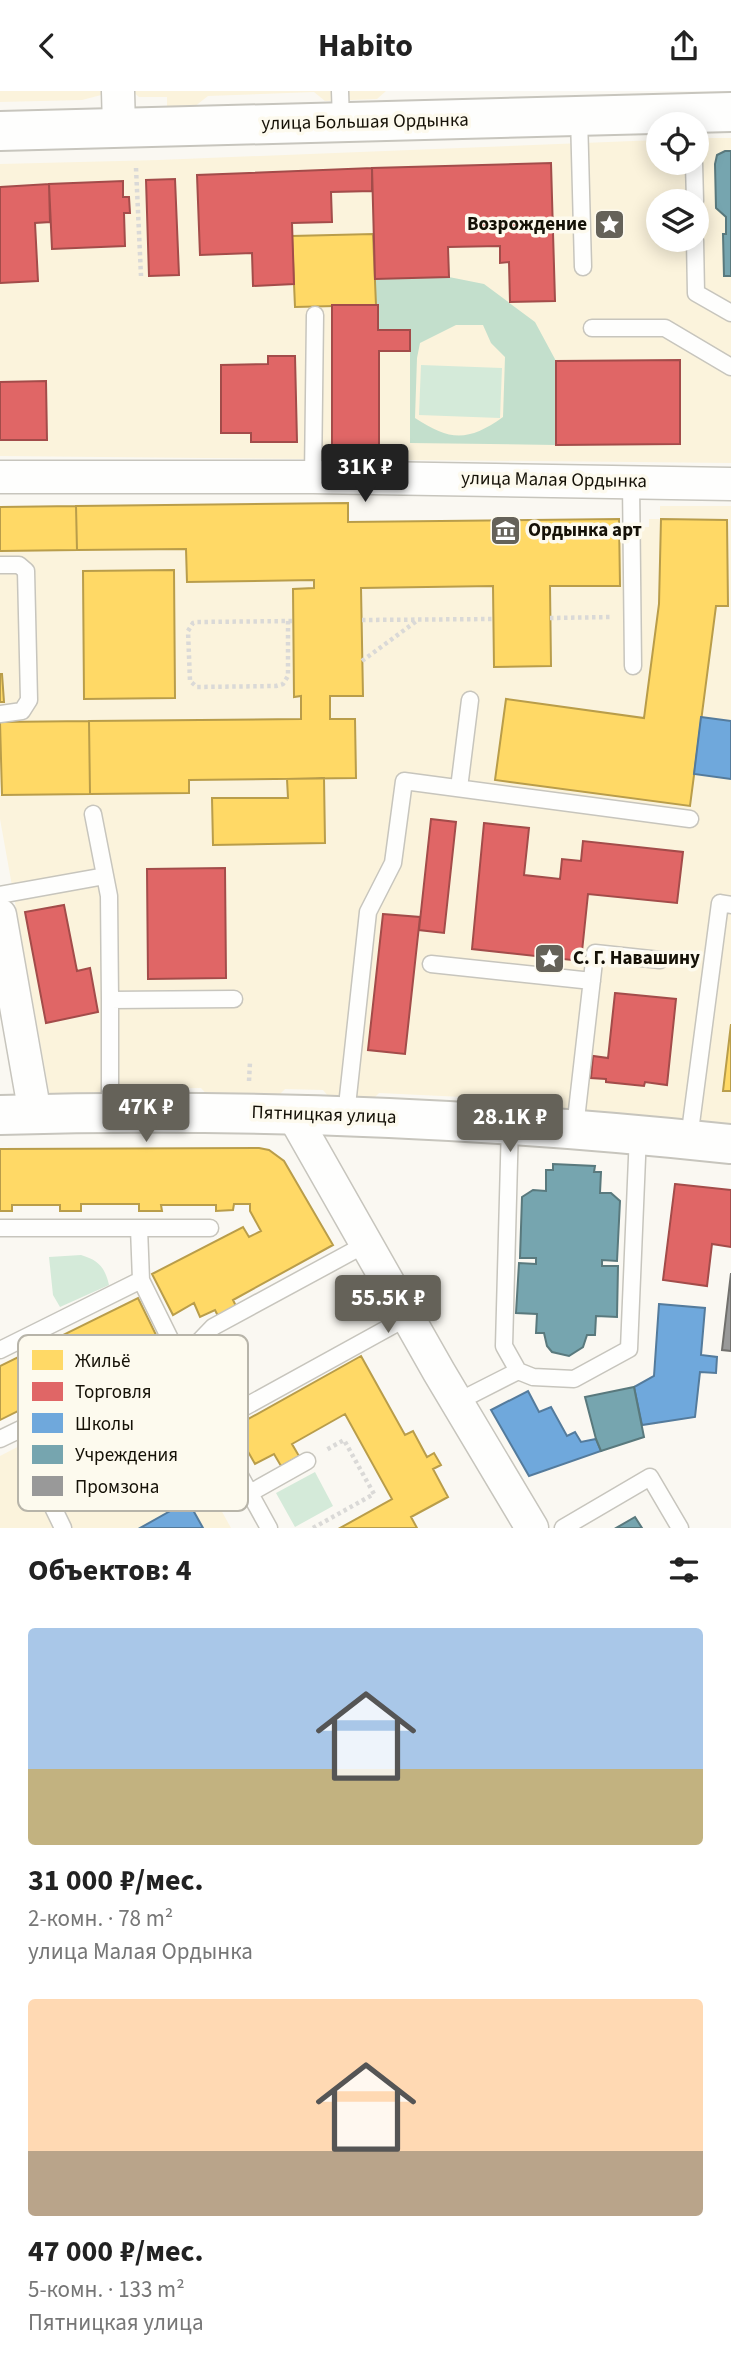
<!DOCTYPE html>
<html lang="ru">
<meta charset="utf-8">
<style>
body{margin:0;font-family:"Source Sans 3",sans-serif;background:#f6f6f6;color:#222;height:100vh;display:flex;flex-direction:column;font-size:26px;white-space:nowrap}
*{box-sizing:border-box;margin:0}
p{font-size:23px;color:#767676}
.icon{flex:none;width:38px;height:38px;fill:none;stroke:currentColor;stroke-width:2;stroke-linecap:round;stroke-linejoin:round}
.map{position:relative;height:1437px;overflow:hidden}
.drawer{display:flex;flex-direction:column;background:#fff;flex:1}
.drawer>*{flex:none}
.controls{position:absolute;left:646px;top:21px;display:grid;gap:14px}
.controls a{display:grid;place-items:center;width:63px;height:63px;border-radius:50%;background:#fff;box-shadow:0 4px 18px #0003;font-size:35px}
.price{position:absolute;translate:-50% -60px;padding:0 16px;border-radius:7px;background:#656259;color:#fff;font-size:23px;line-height:46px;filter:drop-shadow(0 2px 4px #0008)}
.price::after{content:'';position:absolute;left:50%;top:42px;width:21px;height:16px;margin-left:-10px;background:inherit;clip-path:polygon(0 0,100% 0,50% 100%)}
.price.current{background:#222;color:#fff}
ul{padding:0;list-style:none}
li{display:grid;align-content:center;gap:14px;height:371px;padding:0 28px}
li span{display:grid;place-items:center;height:217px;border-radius:7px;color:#555}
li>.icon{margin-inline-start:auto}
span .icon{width:126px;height:126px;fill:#fffc;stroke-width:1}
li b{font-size:30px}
h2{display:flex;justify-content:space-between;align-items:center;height:84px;padding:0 28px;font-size:30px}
header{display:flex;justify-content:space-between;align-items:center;height:91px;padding:0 28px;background:#fff;font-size:32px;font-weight:700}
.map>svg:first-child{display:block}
.built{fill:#fbf3dc;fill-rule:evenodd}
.green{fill:#d4ead9}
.forest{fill:#c3dfcc;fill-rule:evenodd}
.homes{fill:#ffd966;stroke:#b99d4a;stroke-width:2}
.shops{fill:#e06666;stroke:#a34c4a;stroke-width:2}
.schools{fill:#6fa8dc;stroke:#547b9c;stroke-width:2}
.public{fill:#76a5af;stroke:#59797d;stroke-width:2}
.industry{fill:#999;stroke:#71706d;stroke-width:2}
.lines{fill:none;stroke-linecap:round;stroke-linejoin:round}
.lane-casing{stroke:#c7c5bd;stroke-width:19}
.street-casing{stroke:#c7c5bd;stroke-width:35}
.secondary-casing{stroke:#c7c5bd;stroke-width:42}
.path{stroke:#dad9d7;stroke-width:4.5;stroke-dasharray:3.5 3.5;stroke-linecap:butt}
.lane{stroke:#fefefd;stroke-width:16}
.street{stroke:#fefefd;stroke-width:32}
.secondary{stroke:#fefefd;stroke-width:38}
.labels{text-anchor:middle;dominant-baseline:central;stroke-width:7;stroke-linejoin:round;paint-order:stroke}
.street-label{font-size:19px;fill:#151107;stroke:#fdfaee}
.poi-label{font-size:19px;font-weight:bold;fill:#151107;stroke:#fdfaee;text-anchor:start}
.key{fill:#fdfaee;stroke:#b7b4a9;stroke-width:2}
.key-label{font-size:19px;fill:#151107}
</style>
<header><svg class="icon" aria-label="back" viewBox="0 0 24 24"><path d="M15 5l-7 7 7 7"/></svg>Habito<svg class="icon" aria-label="share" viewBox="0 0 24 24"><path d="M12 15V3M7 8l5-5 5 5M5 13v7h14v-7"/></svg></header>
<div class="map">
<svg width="731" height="1437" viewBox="0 0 731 1437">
<rect width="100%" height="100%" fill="#faf8f2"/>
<path class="built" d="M0,0H109V2L82,9L0,11Z
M132,0H386L377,8L325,10L314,1L208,5L194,16L167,17V6H139Z
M697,47H731V372L0,365V73L159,69L658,49V72H696ZM658,110H696V149H658Z
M348,412V431L619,428V437L649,436V428H660V415H731V1039L513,1019L504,1008L379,1002L369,1012L332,1010L323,999L285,998L275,1008H211L201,997L147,998L137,1008L52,1006L49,1001L0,728V704H2L0,691V416Z
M157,1303L231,1437H0V1365L27,1351L55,1359Z"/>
<path class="green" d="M421,274L502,277L500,327L419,324Z
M81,1164C98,1169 105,1176 109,1194L60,1216L53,1204L49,1166Z
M315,1381L333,1415L295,1436L276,1402Z"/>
<path class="forest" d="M449,186L484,193L535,231L556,270V354L410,352V239H378V215L376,214L375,188ZM456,234H483L491,252L505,266L503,326C468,351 450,350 415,327L417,267L420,252Z"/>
<path class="homes" d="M373,143L376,214L295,216L292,145Z
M348,412V431L619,428L620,495H550L551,575L494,576L493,495L361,497L363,605H330V628H355L356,687L189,689V702L90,703L89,630L301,628V605L294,606L293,498L314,497V489L187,491L186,458L77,459L76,415Z
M76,415L77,459L0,460V416Z
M661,428L727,429L728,515H716L690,715L495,689L506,608L644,627L659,513Z
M174,479L175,607L84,608L83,480Z
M0,583H2L4,611H0Z
M89,630L90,703L2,704L0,631Z
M324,687L325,752L213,754L212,707H288L287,688Z
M731,933V1000H723Z
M259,1057L269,1059L284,1070L333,1154L233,1209L236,1215L218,1225L215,1219L200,1226L194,1212L173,1224L152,1183L243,1136L249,1146L261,1140L250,1120V1113H234L233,1119L216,1120V1114H161L162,1120H139V1113H81V1120H60V1114H12V1120H0V1058Z
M138,1207L159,1250L125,1267L129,1274L117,1280L113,1273L45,1307L49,1314L36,1320L32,1313L0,1329V1275Z
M361,1265L405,1344L413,1340L427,1366L434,1362L441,1374L433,1378L448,1406L411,1426L417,1437H340L392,1408L345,1323L292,1353L299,1365L281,1375L274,1363L255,1373L234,1336Z"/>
<path class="shops" d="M551,72L555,210L510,211L509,171L500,172V155L448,156L449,186L375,188L372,77Z
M372,77V100L331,101L332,131L292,132L294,193L253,195L252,162L200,164L197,84Z
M175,88L179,184L149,185L146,89Z
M123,90V106H129L130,122H124L125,155L52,158L49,93Z
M49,93L50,131L35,132L38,190L0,192V96Z
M332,214H378V239H410V260H379V354H332Z
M268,265H295L297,351H251V342H221V274L268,273Z
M680,269V353L556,354V270Z
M46,290L47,349H0V291Z
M431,728L456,731L444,842L419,839Z
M484,732L529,737L524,784L560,788L562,768L581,770L583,750L683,761L677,812L588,803L581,870L472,858Z
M225,777L226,887L148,888L147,778Z
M64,814L77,880L90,877L98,921L46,932L25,821Z
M383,823L420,826L405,963L368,959Z
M615,902L676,908L667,994L645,991L644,995L606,991V988L591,987L593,965L608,967Z
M675,1093L731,1099V1156L712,1153L707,1195L663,1189Z"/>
<path class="schools" d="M701,626L731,630V688L694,683Z
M659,1213L705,1217L701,1264L717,1266L716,1282L700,1281L695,1326L642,1334L634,1296L654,1285Z
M528,1300L539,1321L551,1316L567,1345L575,1341L581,1351L596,1348L601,1360L529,1385L491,1319Z
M188,1410L203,1437H140Z"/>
<path class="public" d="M725,60H731V185H724L723,143H726V126L716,117L715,73L717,64Z
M553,1073L595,1075L594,1081H601L600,1102H611L620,1110L617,1170L602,1169V1175H618L617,1226L596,1225L595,1244H587L583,1256L569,1265L552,1261L547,1255L544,1242H536L537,1223L516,1222L519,1172L536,1173V1167H520L522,1106L533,1099L546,1100V1079H553Z
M634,1296L644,1346L601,1360L596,1348L585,1306Z
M635,1426L642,1437H616Z"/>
<path class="industry" d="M731,1182V1260L722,1259Z"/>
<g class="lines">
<defs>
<path id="lane" d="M340,0L341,31
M579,25L583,176
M694,72L695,110
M695,149L696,202L731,222
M592,237H665L731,276
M313,386L315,224
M631,391L633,575
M0,474H19L26,480L29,609L22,620L0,623
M459,697L470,609
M93,723L109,805L110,909
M0,804L105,785
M431,873L592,890
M110,1023V909L234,908
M346,1024L368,821L393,772L404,690L690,728
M510,1033L504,1255L518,1280L533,1286L574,1288L629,1258L638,1043
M575,1037L595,862L660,869
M689,1048L720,812L731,814
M0,1137H210
M139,1137L141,1189L179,1266
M0,1259L141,1189
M189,1261L225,1327
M457,1311L518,1280
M0,1348L25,1336L59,1326L189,1261L213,1236L366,1153
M250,1402L307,1370
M63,1437L48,1406L126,1363
M269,1437L212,1334L408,1226
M563,1437L650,1386L680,1437"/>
<path id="street" d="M118,0L119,37
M0,386H313L731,393
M0,824L35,1023
M292,1022L439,1281L532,1437"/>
<path id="secondary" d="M0,40L731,21
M0,1024C244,1017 488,1027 731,1053"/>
</defs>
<use href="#lane" class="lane-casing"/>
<use href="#street" class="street-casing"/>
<use href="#secondary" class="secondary-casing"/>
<path class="path" d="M136,77L141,185
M550,527L612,526
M362,529L494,528
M288,530V585L283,593L276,595L197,596L190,590L188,540L193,532L197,531L293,530
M362,570L418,529
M249,990L250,971
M313,1437L374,1403L344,1349L326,1359"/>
<use href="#lane" class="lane"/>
<use href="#street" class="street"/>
<use href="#secondary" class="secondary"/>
</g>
<defs>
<symbol id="sight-square" viewBox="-11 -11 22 22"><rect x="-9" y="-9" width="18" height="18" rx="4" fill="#656259" stroke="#fdfaee"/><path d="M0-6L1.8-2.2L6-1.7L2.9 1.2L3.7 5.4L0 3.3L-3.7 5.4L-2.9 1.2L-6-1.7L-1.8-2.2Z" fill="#fff"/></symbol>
<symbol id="museum-square" viewBox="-11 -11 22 22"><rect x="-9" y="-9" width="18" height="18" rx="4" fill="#656259" stroke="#fdfaee"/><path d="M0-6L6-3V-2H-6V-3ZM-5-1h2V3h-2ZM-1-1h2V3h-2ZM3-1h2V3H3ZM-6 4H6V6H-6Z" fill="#fff"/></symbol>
</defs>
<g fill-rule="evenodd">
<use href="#sight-square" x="592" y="116" width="35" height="35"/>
<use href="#museum-square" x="488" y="422" width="35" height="35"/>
<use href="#sight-square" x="532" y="850" width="35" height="35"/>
</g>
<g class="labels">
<g class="street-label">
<text transform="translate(365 31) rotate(-1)">улица Большая Ордынка</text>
<text transform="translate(554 389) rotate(1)">улица Малая Ордынка</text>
<text transform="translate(324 1024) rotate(2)">Пятницкая улица</text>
</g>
<g class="poi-label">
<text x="587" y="133" text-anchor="end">Возрождение</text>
<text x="528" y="439">Ордынка арт</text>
<text x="573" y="867">С. Г. Навашину</text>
</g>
</g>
<rect x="18" y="1244" width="230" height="176" rx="10" class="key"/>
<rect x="32" y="1259" width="31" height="20" fill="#ffd966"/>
<rect x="32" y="1291" width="31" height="19" fill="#e06666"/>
<rect x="32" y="1322" width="31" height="20" fill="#6fa8dc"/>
<rect x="32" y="1354" width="31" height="19" fill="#76a5af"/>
<rect x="32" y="1385" width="31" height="20" fill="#999"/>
<g class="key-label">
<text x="75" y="1276">Жильё</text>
<text x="75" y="1307">Торговля</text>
<text x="75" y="1339">Школы</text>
<text x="75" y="1370">Учреждения</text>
<text x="75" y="1402">Промзона</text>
</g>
</svg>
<div class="controls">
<a><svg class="icon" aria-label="locate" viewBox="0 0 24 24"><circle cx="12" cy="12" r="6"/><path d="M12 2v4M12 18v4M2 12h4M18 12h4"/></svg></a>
<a><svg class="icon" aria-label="layers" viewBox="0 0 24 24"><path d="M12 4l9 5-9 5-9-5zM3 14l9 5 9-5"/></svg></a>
</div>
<b class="price current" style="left:365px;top:413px">31K ₽</b>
<b class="price" style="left:146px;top:1053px">47K ₽</b>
<b class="price" style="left:510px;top:1063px">28.1K ₽</b>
<b class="price" style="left:388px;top:1244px">55.5K ₽</b>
</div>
<section class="drawer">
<h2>Объектов: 4<svg class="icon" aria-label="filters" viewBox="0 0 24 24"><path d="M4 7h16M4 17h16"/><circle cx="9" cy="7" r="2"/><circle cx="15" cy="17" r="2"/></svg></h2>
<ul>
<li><span style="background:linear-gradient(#a9c7e8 65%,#c2b280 0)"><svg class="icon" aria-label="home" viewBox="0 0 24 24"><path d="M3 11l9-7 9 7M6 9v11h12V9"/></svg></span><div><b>31 000 ₽/мес.</b><p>2-комн. · 78 m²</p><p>улица Малая Ордынка</p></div></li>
<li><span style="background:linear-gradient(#ffd9b3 70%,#b9a48a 0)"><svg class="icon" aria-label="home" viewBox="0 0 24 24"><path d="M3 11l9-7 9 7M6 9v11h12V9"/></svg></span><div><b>47 000 ₽/мес.</b><p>5-комн. · 133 m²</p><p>Пятницкая улица</p></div></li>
</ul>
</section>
